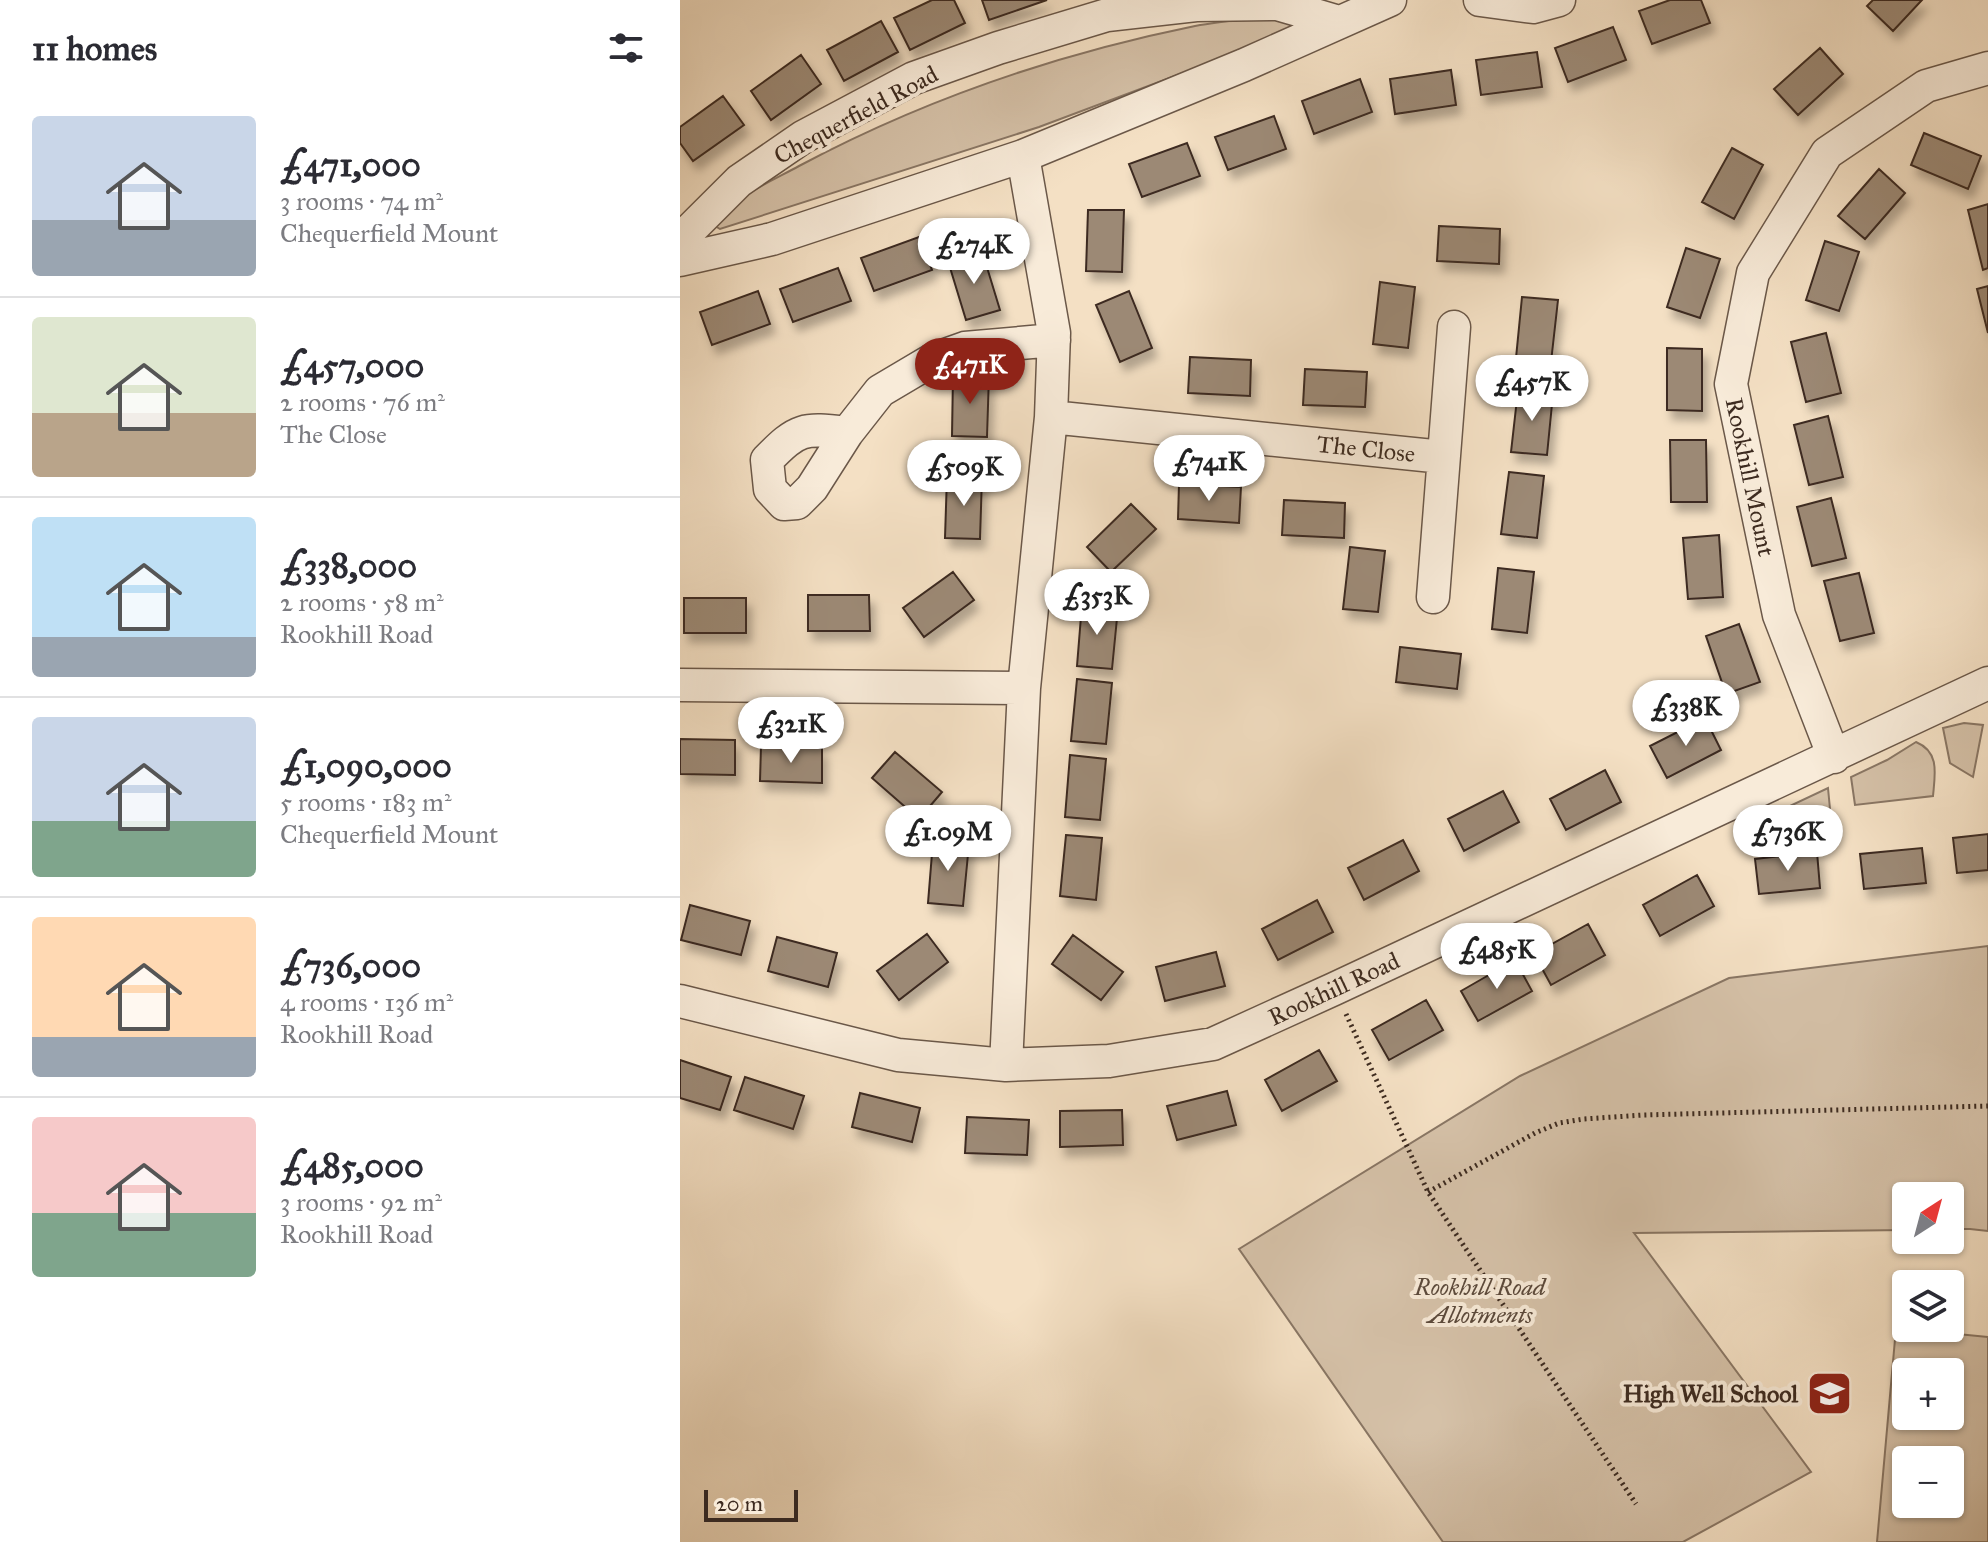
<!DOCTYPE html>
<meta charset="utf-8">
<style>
body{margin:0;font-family:"IM FELL Great Primer",serif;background:#f7f7f7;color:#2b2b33;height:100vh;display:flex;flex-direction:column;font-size:30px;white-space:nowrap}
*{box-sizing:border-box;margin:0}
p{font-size:26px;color:#7c7c81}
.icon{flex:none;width:44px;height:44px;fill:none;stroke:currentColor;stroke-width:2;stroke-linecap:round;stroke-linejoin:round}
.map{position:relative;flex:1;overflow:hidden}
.sheet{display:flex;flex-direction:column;background:#fff;width:680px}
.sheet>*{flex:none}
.needle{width:52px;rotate:36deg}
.buttons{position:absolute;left:1212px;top:1182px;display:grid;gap:16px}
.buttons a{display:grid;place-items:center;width:72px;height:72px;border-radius:8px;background:#fff;box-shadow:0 2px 6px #0004;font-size:40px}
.scale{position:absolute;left:24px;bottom:20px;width:94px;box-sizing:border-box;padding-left:8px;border:4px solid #3d2b20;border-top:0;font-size:22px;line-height:28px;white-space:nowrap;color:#3d2b20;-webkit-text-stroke:6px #f8ebd9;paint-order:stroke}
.price{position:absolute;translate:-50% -68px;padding:0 18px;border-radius:28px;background:#fff;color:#222;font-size:26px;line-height:52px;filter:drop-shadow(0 2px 4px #0008)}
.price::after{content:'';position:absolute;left:50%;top:48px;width:24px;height:18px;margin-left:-12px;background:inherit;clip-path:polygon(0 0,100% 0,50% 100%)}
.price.active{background:#8f2418;color:#fff}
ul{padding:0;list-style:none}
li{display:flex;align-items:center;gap:24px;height:200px;padding:0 32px}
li+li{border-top:2px solid #e1e1e2}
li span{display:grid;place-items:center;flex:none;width:224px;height:160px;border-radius:8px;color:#555}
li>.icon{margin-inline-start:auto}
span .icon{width:96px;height:96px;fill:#fffc;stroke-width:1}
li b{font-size:34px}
h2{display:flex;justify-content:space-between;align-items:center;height:96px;padding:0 32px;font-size:34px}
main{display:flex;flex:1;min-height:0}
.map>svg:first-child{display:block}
.green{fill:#d5c1a8;stroke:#897664;stroke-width:2;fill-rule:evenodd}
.building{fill:#9c8975;stroke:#3d2b20;stroke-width:2;filter:url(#shadow)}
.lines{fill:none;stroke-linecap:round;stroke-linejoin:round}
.minor-casing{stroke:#6b5849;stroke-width:35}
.path{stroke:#3d2b20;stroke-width:5;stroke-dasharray:2 4;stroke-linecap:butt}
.minor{stroke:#f8ebd9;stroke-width:32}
.labels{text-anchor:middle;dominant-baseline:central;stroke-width:8;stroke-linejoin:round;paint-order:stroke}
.street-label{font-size:24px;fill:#3d2b20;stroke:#f8ebd9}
.park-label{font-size:24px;font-style:italic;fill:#5b493b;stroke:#f8ebd9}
.poi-label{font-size:24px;font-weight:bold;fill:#3d2b20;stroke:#f8ebd9;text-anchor:end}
</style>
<main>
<section class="sheet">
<h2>11 homes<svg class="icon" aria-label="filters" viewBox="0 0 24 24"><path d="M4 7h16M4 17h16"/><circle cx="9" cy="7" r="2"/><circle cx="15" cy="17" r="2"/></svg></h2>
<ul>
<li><span style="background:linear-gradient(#c9d6e8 65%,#9aa5b1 0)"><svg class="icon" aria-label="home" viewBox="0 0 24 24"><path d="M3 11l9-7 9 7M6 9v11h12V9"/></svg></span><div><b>£471,000</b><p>3 rooms · 74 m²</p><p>Chequerfield Mount</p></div></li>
<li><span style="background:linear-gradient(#dfe7d0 60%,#b9a48a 0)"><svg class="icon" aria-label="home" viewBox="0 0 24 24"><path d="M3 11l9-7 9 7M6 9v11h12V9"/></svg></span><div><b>£457,000</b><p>2 rooms · 76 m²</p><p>The Close</p></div></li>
<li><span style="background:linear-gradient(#bfe0f5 75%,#9aa5b1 0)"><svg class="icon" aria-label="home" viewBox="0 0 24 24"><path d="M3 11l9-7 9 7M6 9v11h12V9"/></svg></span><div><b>£338,000</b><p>2 rooms · 58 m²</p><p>Rookhill Road</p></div></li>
<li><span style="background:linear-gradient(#c9d6e8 65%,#7fa58c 0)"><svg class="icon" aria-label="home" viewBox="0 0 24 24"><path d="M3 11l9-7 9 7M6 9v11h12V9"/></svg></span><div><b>£1,090,000</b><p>5 rooms · 183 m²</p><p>Chequerfield Mount</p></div></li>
<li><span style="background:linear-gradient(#ffd9b3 75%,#9aa5b1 0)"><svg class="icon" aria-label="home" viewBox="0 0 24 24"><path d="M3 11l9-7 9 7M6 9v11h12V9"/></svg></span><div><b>£736,000</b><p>4 rooms · 136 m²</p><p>Rookhill Road</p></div></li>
<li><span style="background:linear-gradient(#f6c9c9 60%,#7fa58c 0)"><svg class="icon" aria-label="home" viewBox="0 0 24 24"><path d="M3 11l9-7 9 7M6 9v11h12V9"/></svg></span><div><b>£485,000</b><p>3 rooms · 92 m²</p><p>Rookhill Road</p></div></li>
</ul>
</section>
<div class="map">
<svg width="1308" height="1542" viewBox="0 0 1308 1542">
<defs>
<filter id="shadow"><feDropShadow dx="5" dy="9" stdDeviation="4" flood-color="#0004"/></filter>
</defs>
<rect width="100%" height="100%" fill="#f4e0c4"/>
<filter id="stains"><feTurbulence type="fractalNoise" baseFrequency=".0025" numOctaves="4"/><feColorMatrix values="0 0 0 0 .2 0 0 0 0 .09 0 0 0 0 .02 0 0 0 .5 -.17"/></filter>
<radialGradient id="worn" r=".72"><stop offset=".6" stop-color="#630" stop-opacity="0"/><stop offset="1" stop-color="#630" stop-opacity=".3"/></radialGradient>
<path class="green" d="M594,16L628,26L359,127L40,229L35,226C52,197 90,182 119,166C243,100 377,54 515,26C541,21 568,19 594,16Z
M1284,723L1303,725L1293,777L1270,763L1263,728Z
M1236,742C1260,752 1255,774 1253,796L1175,805L1171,777L1207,760Z
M1148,788L1150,809L1093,814Z
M1308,946V1231L1290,1229H1270V1196H1226V1230L954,1233L1131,1472L1003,1542H763L559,1249L840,1076L1049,978Z
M1216,1328L1308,1337V1542H1197ZM1270,1372V1416H1226V1372ZM1270,1460V1504H1226V1460Z"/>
<path class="building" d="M252,0H274L285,23L230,50L214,18Z
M302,0H367L309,20Z
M990,0H1021L1030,23L972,44L959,11Z
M1193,0H1242L1213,31L1187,6Z
M201,21L218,52L164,81L147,50Z
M933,27L946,60L888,82L875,48Z
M1140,48L1163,74L1118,115L1094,89Z
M857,52L862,87L801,95L796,60Z
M121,55L141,84L91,120L71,91Z
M771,70L776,105L715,114L710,79Z
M680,79L692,112L634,134L622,101Z
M43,96L64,125L13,161L0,143V127Z
M594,116L606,149L548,170L535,137Z
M1244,133L1301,156L1288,189L1231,165Z
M507,143L520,176L462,197L449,164Z
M1052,148L1083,165L1054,219L1022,202Z
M1199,169L1225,193L1185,239L1158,216Z
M1308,204V268L1303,270L1288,210Z
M408,210H444L442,272L406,271Z
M759,226L820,229L819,264L757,261Z
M239,237L252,270L194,291L181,258Z
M1145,241L1179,252L1159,311L1126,300Z
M1006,248L1040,259L1020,318L987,307Z
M302,251L320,310L286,320L268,261Z
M158,268L171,301L113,322L100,289Z
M700,282L735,287L728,348L693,344Z
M1308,286V333L1297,289Z
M78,291L90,324L32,345L20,312Z
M449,291L472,348L440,362L416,305Z
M842,297L878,300L871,362L836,358Z
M1146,333L1161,393L1126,402L1111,342Z
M987,348L1022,349V411L987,410Z
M510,357L571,360L570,396L508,393Z
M625,369L687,372L685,407L623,405Z
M273,375H309L307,437L272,436Z
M838,390L873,394L867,455L831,452Z
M1148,416L1163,477L1129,485L1114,425Z
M990,440H1026L1027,502H991Z
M829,472L864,476L857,538L821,534Z
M267,476L302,477L300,539L265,538Z
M499,484L561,487L559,523L498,519Z
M1151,498L1166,558L1132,566L1117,507Z
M604,500L665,503L664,538L602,535Z
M451,504L476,529L431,572L407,547Z
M1039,535L1043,597L1008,599L1003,538Z
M670,547L705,551L698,612L663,609Z
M818,568L854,572L847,633L812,629Z
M273,572L294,600L244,637L223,608Z
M1179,573L1194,633L1160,641L1144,581Z
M128,595H189L190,631H128Z
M4,598H66V633H4Z
M402,604L438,608L432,669L397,666Z
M1059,624L1080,682L1046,694L1026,636Z
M720,647L781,654L777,689L716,682Z
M397,679L432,683L426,744L391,741Z
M1025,718L1041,750L987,778L970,746Z
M0,739L55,740V775L0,774Z
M81,746L142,748V783L80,781Z
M215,752L262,792L239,819L192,778Z
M390,755L426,759L420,820L385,817Z
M925,770L941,802L886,830L870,799Z
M823,791L839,822L784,851L768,819Z
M1308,834V870L1277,873L1273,838Z
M386,835L422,838L416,900L380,896Z
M723,840L739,871L684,900L668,868Z
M253,841L289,844L283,906L248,903Z
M1242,848L1246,883L1184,889L1180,854Z
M1137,852L1140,888L1079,894L1075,859Z
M1017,875L1034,906L980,936L963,905Z
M637,900L653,932L598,960L582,929Z
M10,905L70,921L61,955L1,940Z
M908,924L925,955L871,985L854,954Z
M247,934L268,962L219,1000L197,971Z
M393,935L443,972L421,1000L372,964Z
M97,937L157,953L148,987L88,971Z
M536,952L545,986L485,1001L476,967Z
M835,960L852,991L798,1021L781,991Z
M746,1000L763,1030L709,1060L692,1030Z
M639,1050L657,1081L602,1111L585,1080Z
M0,1060L51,1077L40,1110L0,1098Z
M65,1077L124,1096L113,1129L54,1110Z
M547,1091L556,1125L497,1140L487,1106Z
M180,1093L240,1108L232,1142L172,1127Z
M442,1110L443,1145L380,1147V1111Z
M287,1117L349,1120L347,1155L285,1153Z"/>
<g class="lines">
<defs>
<path id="minor" d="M800,0L853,7L879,0
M0,240L59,181L123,137L234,78L318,48L427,15L516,5L597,4L659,22
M0,260L92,239L343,156L564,65L710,0
M371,417L763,457
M167,433C123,428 118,428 87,460L90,489L104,504L117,503L132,488L167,433L200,391L254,359L285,348L374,340
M753,597L774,327
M0,685L344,688
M1154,757L1099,615L1051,384L1073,273L1147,153L1246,86L1308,68
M0,1001L218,1055L326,1065L429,1061L533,1044L654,989L1308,683
M326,1065L344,688L371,417L374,333L343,156"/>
</defs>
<use href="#minor" class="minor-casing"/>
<path class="path" d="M666,1014L748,1192L956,1504
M748,1192L855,1133L879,1123L904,1119L963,1115L1308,1106"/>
<use href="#minor" class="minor"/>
</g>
<defs>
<symbol id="school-square" viewBox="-11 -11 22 22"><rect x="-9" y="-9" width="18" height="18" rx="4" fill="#8f2418" stroke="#f8ebd9"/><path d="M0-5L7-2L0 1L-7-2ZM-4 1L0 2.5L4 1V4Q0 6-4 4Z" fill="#fff"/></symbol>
</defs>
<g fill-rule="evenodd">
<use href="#school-square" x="1124" y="1368" width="51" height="51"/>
</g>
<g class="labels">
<g class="street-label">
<text transform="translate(176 115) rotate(-28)">Chequerfield Road</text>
<text transform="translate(686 449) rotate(6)">The Close</text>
<text transform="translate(1070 477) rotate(78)">Rookhill Mount</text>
<text transform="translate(654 989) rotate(-25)">Rookhill Road</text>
</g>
<g class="park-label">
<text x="800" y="1287">Rookhill Road<tspan x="800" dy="28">Allotments</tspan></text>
</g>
<g class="poi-label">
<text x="1118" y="1394">High Well School</text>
</g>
</g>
<rect width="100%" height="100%" filter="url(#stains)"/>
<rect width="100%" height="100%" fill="url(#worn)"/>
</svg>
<div class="buttons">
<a><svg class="needle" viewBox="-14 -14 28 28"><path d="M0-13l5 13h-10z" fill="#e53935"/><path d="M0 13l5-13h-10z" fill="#7c7c81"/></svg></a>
<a><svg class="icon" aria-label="layers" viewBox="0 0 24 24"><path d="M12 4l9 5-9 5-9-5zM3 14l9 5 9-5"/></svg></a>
<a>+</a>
<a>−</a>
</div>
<div class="scale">20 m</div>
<b class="price" style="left:294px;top:286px">£274K</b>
<b class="price active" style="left:290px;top:406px">£471K</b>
<b class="price" style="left:852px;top:423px">£457K</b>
<b class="price" style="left:529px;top:503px">£741K</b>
<b class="price" style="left:284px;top:508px">£509K</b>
<b class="price" style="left:417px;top:637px">£353K</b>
<b class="price" style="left:1006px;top:748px">£338K</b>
<b class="price" style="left:111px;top:765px">£321K</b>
<b class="price" style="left:268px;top:873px">£1.09M</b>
<b class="price" style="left:1108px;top:873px">£736K</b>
<b class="price" style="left:817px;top:991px">£485K</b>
</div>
</main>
